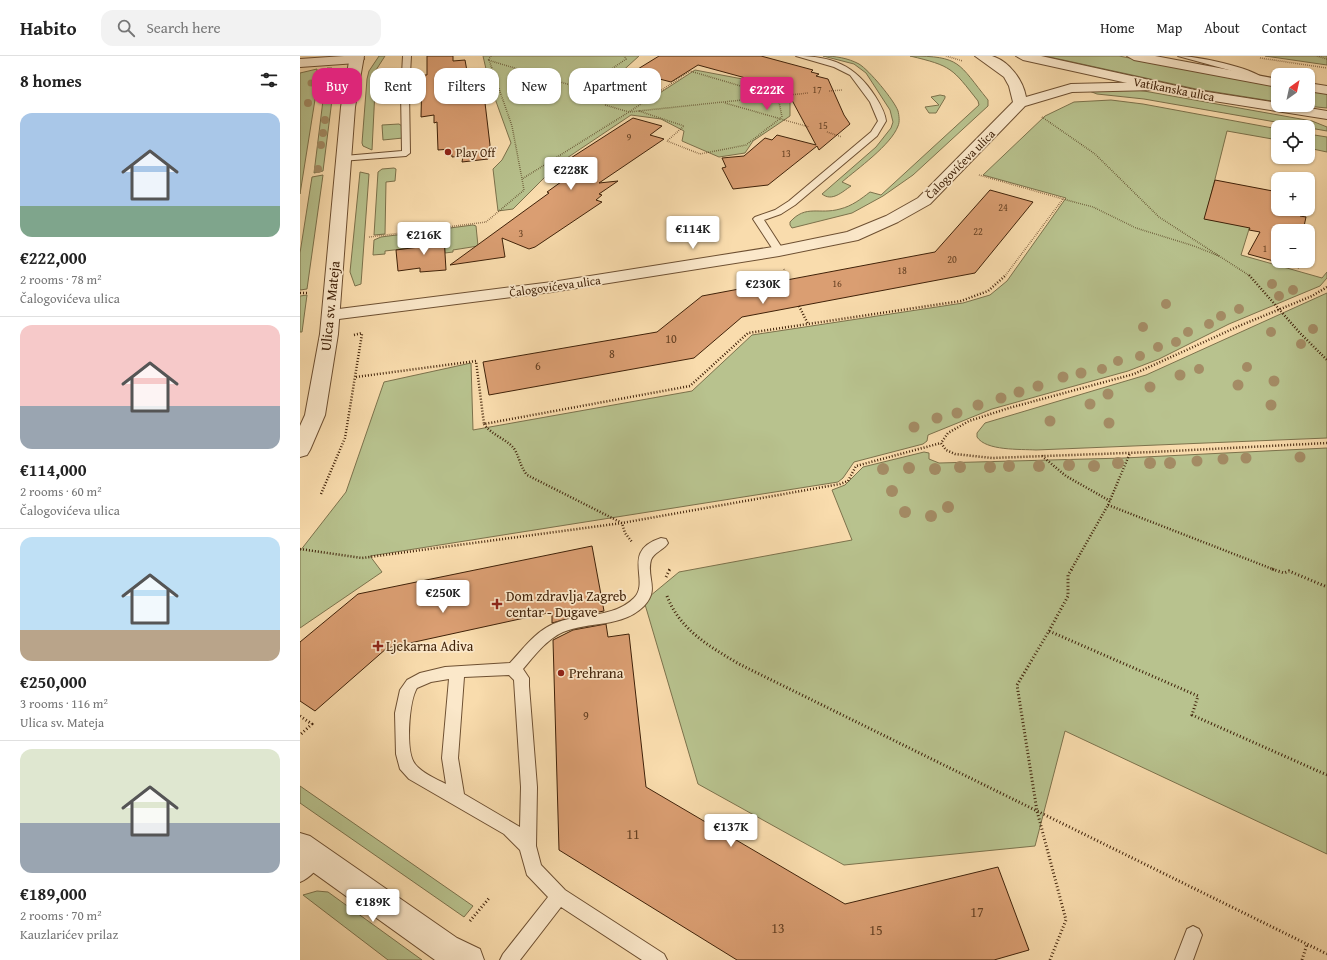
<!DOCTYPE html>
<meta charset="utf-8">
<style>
body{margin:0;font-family:"Gentium Book Plus",serif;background:#f2f2f2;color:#222;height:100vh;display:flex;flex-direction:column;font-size:15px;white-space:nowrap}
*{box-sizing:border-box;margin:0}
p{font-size:13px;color:#767676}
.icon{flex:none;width:22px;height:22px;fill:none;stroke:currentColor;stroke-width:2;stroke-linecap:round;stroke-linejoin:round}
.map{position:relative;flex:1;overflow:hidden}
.panel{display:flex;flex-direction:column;background:#fff;width:300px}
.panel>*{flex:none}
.top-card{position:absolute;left:12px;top:12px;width:380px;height:36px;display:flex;gap:8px}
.needle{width:26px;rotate:33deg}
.buttons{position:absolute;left:971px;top:12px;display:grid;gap:8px}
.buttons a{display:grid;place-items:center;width:44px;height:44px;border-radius:8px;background:#fff;box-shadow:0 1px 3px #0004;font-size:20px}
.price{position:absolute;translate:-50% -34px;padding:0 9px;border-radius:4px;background:#fff;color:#222;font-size:13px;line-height:26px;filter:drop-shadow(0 1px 2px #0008)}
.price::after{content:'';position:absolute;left:50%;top:24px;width:12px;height:9px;margin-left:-6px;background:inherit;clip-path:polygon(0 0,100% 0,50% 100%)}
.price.on{background:#db2777;color:#fff}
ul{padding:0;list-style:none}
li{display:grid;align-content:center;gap:8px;height:212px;padding:0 20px}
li+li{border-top:1px solid #e0e0e0}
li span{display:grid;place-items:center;height:124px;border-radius:12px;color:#555}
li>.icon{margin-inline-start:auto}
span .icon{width:72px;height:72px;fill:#fffc;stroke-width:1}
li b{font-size:17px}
h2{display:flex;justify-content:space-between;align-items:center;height:48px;padding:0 20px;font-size:17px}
.chip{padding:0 14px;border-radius:12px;background:#fff;box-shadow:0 1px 3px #0004;font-size:14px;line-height:36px}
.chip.on{background:#db2777;color:#fff}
header{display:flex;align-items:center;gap:24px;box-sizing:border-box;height:56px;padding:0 20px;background:#fff;border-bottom:1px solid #e0e0e0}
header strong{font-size:19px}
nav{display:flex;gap:22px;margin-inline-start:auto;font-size:14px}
.search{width:280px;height:36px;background:#f2f2f2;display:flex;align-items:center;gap:10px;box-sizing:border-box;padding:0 14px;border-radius:12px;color:#767676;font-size:15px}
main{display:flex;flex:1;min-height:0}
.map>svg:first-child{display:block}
.green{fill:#b8c28e;stroke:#7c724c}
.building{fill:#da9e72;stroke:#402209}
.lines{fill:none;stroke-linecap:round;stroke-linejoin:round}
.service-casing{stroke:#6e5032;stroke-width:2}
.minor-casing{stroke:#6e5032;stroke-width:2}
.tertiary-casing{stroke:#6e5032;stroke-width:2}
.path-far2{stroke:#402209;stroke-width:1.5;stroke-dasharray:0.5 1.5;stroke-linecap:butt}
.path-far1{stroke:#402209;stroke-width:2.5;stroke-dasharray:1 2;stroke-linecap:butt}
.path{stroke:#402209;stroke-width:3;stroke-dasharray:1 2.5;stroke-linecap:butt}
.service{fill:#fbe8ca;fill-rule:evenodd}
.minor{fill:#fbe8ca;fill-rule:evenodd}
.tertiary{fill:#fbe8ca;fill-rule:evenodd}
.tree{fill:#a48c65}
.poi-dot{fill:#8f2418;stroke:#fbe8ca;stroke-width:1.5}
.labels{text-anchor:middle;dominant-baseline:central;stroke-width:3.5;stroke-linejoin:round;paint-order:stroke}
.far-number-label{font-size:10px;fill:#664123}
.far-street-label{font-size:12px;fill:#402209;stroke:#fbe8ca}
.far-poi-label{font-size:12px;fill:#402209;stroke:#fbe8ca;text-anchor:start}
.number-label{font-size:12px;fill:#664123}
.street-label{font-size:14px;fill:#402209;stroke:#fbe8ca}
.poi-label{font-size:14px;fill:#402209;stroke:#fbe8ca;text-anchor:start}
.near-number-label{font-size:14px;fill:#664123}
</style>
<header>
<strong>Habito</strong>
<div class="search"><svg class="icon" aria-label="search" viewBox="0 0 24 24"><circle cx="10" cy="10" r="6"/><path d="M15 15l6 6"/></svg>Search here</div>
<nav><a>Home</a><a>Map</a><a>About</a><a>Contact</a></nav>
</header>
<main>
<section class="panel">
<h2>8 homes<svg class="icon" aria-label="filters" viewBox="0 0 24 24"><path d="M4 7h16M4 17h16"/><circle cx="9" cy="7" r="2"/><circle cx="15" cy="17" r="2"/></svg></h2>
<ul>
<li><span style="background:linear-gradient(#a9c7e8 75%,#7fa58c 0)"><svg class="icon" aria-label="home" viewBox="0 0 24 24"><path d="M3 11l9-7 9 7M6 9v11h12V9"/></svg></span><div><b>€222,000</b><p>2 rooms · 78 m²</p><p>Čalogovićeva ulica</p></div></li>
<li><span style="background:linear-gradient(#f6c9c9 65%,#9aa5b1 0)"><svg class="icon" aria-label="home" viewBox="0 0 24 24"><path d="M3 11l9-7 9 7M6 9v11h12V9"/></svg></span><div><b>€114,000</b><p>2 rooms · 60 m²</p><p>Čalogovićeva ulica</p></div></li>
<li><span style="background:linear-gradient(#bfe0f5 75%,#b9a48a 0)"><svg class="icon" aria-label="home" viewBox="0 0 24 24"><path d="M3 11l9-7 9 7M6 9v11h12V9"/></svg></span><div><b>€250,000</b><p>3 rooms · 116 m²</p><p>Ulica sv. Mateja</p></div></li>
<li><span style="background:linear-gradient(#dfe7d0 60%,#9aa5b1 0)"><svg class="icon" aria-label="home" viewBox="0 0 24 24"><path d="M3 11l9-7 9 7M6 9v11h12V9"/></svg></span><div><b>€189,000</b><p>2 rooms · 70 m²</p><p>Kauzlarićev prilaz</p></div></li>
</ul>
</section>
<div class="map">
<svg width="1027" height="904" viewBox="0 0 1027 904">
<rect width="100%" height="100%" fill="#f9dcad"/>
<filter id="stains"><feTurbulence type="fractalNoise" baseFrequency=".005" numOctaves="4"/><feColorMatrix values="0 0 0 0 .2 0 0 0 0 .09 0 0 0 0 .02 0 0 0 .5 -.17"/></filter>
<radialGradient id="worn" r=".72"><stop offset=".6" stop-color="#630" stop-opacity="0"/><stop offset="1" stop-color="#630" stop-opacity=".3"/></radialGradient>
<path class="green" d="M79,0H85L76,14L72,94L63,90L62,87L67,23L69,15Z
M183,0H339L307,29L349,44L395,14L453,25L490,45V60L453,85L445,97L419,101L382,85L384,75L361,63L331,59L258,108L213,153L198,155L193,113L202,104L211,87L189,26Z
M523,0C535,0 548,2 559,8C569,14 594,44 598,55C599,59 600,66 598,70C591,89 557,113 542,126L551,130C542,136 532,146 522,138L576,91L591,72L593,66L590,54L566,17L554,8Z
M610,0C661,0 658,7 688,44V50L613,119L583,140L552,157L492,172L490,169V166C506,148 519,159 540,153C552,150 561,143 570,136L581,139L679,49L678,45C652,12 652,10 610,0Z
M745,0H819L978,30V46L896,33Z
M965,0H1027V9Z
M27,12H32L36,16L35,20L23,115L14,117Z
M17,13V31L0,138V17Z
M784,33H828L844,35L1012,65L1027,71V75L844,43L797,38Z
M1008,34L1027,37V52L996,49H1008Z
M640,39L645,40V42L636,57H629L625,51L639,49L631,41Z
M811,44L843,48L978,73V84L927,75L905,163L950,170L941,199L1022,222L1027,216V222L1020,230L929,268L859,303L828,315L692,353L628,379L627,385L623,388L554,406L543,422L538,426L70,500L82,516L0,572V495L46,436L84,326L171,307L173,374L392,335L452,279L663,247L690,239L707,225L766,142L683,119L745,60L774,46Z
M99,68L102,70L103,82L83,84L82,69Z
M1008,78L1027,81V96L1008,92Z
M94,112L96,113L95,125L86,126L85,178L74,179L78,116L82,113Z
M60,116L69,118L61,228L55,230L50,216Z
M23,119L7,233L0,234V197L12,121Z
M173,169L176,170L178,190L153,194V196L145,197L144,181L132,182V178L119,179V191L85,195V198L73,199L74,184L81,181Z
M1027,237V382L736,394C720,393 686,395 677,381V377L685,367L846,319Z
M7,239L2,276H0V240Z
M1027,392V798L765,675L735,790L544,809L398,728L344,545L379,516L552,484L532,434L545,429L563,411L624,396L629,397V403L639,407L824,402Z
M0,730L13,739L173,850L164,861L0,747Z
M17,835L28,836L122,904H88L3,839Z"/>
<path class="building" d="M127,0H153V5L165,4L167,15L181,13L190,89L188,103L162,106L163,100L152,101L151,93L138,94L137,66L134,67V59L121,61L122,19H127Z
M359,0H461L513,14L511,16L519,18L516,20L528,23L544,59L550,68L519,94L517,90L468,129L433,133L422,112L426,111L422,102L444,100L465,82L472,84L477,79L516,89L486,33L398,9L371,26L333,16Z
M333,62L362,70L350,79L364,83L299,127L318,125L299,138L302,139L296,144L302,146L235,191L229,193L202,182L205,201L150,209L249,137L247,136L268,121L262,119L274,111L263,107Z
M915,124L978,136V153L1001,157L1000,160L1006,161L1003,175H978V205H1003L999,212L948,198L960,176L949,174L950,172L904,163Z
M690,134L733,146L675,217L442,261L394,302L189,339L183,306L357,276L402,240L635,196Z
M144,181L146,214L120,216V212L98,215L96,194L119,191V183Z
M292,490L304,555L273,561L252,567V556L87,592L15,655L0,645V586L58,538Z
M306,568L308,581L329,578L346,731L545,848L698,811L729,894L694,904H437L259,794L253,584L273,574Z"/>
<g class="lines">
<defs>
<path id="service" d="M103,0H111L109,36L110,97L106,100L41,105L40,103L44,100L102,95L101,36Z
M496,0C532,0 555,9 575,40C580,48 585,56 586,65L577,80L495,149L481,158L464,164L484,195L479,198L474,195L453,163L455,161L475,154L489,145L571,76L578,65L570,46L550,19L534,11Z
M878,0C896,0 951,11 964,23L957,25L929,14Z
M361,482L366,483L368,487C364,494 354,496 351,504C346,522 360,533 344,550C322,572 289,565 263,576C247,583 234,600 223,613L229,622V630L237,731L236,790L241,809L265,834L364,898L367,904H342L261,851L220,904H200L203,898L248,841L227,819L220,794L204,778L109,723L100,713L96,698L95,657L100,634L107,624L120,617L145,611L210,607C223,593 235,576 253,568C278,557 313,563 334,542C351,525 320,495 361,482ZM209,619L214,624L221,731L220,771L164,738L158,702L164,621ZM149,623L142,702L146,728C136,723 122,717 115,708C105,696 109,645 117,632L131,626Z
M16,793L22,795L25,801C20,811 10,822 0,826V806L10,795Z
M893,870L899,873L902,879L893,904H875L887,873Z"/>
<path id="minor" d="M44,0H61L64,3L57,7L0,11V3Z
M675,0C680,0 687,0 692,0C709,5 723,24 726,41L771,28L854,26L859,27L861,30L859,33L854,34L772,36L725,50L630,148L598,166L558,184L479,200L252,236L31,264L25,263L22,259L25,255L31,254L252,226L479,190L547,176L586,160L618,142L713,46L709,30L704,21Z
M0,777L10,780L157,882L180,893L184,904H135L0,807Z"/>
<path id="tertiary" d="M50,0H64L55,51L38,278L25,359L10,394L7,399L0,401V370L5,359L20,278L41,51Z
M716,0H741L895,34L978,47V49H991L1027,55V63L895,42L723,4Z
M827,0H855L978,23V31L834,4Z
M1008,27L1027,30V38L1008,35Z"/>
</defs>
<use href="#service" class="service-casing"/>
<use href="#minor" class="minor-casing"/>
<use href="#tertiary" class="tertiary-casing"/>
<path class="path-far2" d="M191,0L188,4L310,41L305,49L329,56L390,15L478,41L482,61L446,89L400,98L367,85L384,70L339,55
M646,0L663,5
M1017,0L1027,3
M960,2L1027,12
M189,4L212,70L222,123
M283,33L326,3L324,0
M529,35L542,34
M425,47L509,71
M742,61L795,98L859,161L950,220
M527,76L542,81
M679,119L763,143L705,220
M763,143L793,151L836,172L894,190L919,200
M69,181L186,166L224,134L222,123L329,56L508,37
M484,213L486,220"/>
<path class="path-far1" d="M486,219L487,224
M949,219L1000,277L1027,304
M1027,231L1012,240L939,270L834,318L709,352L669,365L648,377L641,387L646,394L655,398L692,402L853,396L1027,387
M0,237H7
M499,250L508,268L661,245L688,235L706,219
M54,279L62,277
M56,321L176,305L184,368L390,330L448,277L508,268
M184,368C191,379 209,384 215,394C220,403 219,408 227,419L322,467L325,477L332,486
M742,400L766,420L810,445
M21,438L45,382L62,278
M808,449L830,397
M0,493L62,502L322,467L540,428L548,425L556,410L641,387
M369,514L370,512
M771,514L808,449L975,514"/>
<path class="path" d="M972,513L984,517L989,515L1027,531
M366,521L370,513
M367,540C380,574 409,590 439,608L1027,898
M749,575L768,540V519L772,513
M0,660L12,668L0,679
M170,865L190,841
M750,904L766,864L737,755L717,629L749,575L898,640L892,659L1027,719
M1002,904L1007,888"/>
<use href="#service" class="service"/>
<use href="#minor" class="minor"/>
<use href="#tertiary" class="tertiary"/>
</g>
<g class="tree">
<circle cx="11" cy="27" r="3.5"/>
<circle cx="29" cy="30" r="3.5"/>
<circle cx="27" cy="42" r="4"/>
<circle cx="8" cy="47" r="4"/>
<circle cx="25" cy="64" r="4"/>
<circle cx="23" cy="77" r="4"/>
<circle cx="21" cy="89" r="4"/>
<circle cx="18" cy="113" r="4"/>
<circle cx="972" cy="228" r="5"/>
<circle cx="993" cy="234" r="5"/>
<circle cx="979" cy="240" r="5"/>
<circle cx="866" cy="248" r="5"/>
<circle cx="939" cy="253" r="5"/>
<circle cx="921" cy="260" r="5"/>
<circle cx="909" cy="268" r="5"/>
<circle cx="843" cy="271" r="5"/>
<circle cx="1013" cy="273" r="5"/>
<circle cx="888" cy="276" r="5"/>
<circle cx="971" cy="276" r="5"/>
<circle cx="876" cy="286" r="5"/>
<circle cx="1001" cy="288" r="5"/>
<circle cx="858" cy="291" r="5"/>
<circle cx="840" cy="300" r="5"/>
<circle cx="818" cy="305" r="5"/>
<circle cx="947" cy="311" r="5"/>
<circle cx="802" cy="313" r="5"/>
<circle cx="899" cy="313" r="5"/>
<circle cx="781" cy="317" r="5.5"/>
<circle cx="880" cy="319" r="5.5"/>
<circle cx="763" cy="321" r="5.5"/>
<circle cx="974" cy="325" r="5.5"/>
<circle cx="938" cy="329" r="5.5"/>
<circle cx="738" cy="330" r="5.5"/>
<circle cx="850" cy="331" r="5.5"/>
<circle cx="719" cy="336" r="5.5"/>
<circle cx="808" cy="338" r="5.5"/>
<circle cx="701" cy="342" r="5.5"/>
<circle cx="790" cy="348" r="5.5"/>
<circle cx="678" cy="349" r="5.5"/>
<circle cx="971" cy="349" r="5.5"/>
<circle cx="657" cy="357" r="5.5"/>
<circle cx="637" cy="362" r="5.5"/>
<circle cx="750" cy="365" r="5.5"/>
<circle cx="809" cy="367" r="5.5"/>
<circle cx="614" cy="371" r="5.5"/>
<circle cx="1000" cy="401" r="5.5"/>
<circle cx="946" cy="402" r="5.5"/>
<circle cx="923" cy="403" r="5.5"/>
<circle cx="897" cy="405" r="5.5"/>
<circle cx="818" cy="407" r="6"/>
<circle cx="850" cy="407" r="6"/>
<circle cx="870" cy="407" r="6"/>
<circle cx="769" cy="409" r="6"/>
<circle cx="709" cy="410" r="6"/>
<circle cx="739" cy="410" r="6"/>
<circle cx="794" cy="410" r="6"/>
<circle cx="660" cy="411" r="6"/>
<circle cx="690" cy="411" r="6"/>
<circle cx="609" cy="412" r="6"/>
<circle cx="583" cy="413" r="6"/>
<circle cx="635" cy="413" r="6"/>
<circle cx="592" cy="435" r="6"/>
<circle cx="648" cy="451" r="6"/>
<circle cx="605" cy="456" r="6"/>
<circle cx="631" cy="460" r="6"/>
</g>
<g class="poi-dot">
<circle cx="148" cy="96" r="4"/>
<path d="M195 542h4v4h4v4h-4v4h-4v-4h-4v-4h4z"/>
<path d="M76 584h4v4h4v4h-4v4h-4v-4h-4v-4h4z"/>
<circle cx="261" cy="617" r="4"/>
</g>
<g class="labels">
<g class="far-number-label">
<text x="517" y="33">17</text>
<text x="523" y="69">15</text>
<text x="329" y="81">9</text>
<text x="486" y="97">13</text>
<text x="703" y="151">24</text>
<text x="678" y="175">22</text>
<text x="221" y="177">3</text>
<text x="965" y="192">1</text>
<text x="652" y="203">20</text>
<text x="602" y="214">18</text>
<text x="537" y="227">16</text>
</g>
<g class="far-street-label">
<text transform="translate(874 33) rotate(11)">Vatikanska ulica</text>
<text transform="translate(660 108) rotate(-45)">Čalogovićeva ulica</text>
<text transform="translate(255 230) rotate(-8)">Čalogovićeva ulica</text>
</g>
<g class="far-poi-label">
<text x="156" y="96">Play Off</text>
</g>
<g class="number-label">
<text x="371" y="282">10</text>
<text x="312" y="297">8</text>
<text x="238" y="309">6</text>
<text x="286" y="659">9</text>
</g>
<g class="street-label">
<text transform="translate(30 250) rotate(-84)">Ulica sv. Mateja</text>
</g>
<g class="poi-label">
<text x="206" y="540">Dom zdravlja Zagreb<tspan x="206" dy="16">centar - Dugave</tspan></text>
<text x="86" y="590">Ljekarna Adiva</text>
<text x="269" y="617">Prehrana</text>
</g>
<g class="near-number-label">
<text x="333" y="778">11</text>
<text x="677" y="856">17</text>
<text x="478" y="872">13</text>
<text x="576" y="874">15</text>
</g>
</g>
<rect width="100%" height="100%" filter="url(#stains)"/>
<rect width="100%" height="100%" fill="url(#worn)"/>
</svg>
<div class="buttons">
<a><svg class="needle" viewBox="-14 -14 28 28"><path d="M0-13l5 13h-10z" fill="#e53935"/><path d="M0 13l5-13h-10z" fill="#767676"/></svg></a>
<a><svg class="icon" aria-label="locate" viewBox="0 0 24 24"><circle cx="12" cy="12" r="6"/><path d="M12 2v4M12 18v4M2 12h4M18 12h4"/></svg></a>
<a>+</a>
<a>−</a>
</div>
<b class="price on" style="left:467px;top:55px">€222K</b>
<b class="price" style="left:271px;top:135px">€228K</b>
<b class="price" style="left:393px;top:194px">€114K</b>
<b class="price" style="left:124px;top:200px">€216K</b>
<b class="price" style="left:463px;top:249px">€230K</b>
<b class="price" style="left:143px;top:558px">€250K</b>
<b class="price" style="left:431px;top:792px">€137K</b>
<b class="price" style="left:73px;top:867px">€189K</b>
<div class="top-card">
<a class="chip on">Buy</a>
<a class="chip">Rent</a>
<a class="chip">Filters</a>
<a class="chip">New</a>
<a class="chip">Apartment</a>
</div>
</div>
</main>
